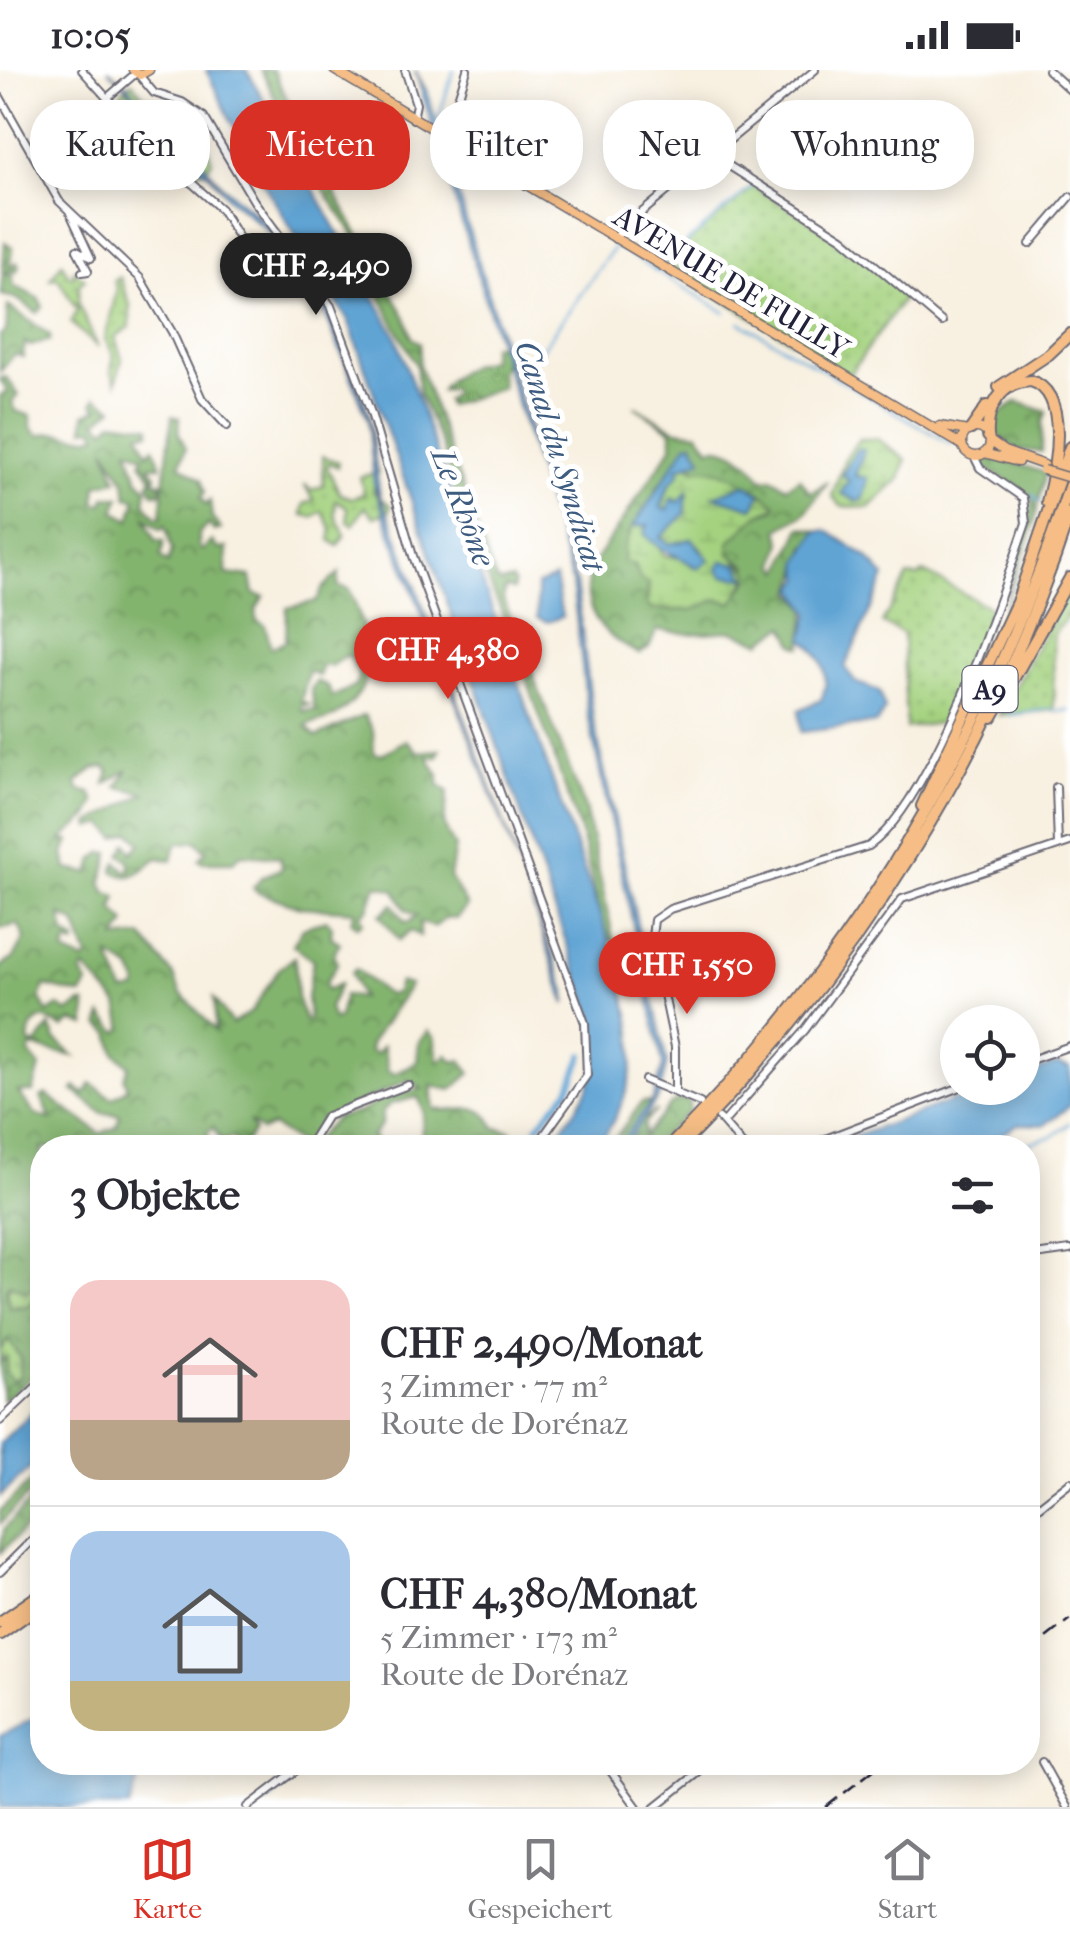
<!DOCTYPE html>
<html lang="de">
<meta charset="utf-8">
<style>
body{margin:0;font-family:"IM FELL French Canon",serif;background:#f7f7f7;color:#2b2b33;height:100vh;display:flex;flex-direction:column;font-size:38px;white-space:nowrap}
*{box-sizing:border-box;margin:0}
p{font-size:32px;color:#7c7c81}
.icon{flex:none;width:55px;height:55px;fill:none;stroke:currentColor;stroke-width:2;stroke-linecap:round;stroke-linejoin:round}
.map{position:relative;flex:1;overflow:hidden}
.details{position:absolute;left:30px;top:1065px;width:1010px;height:640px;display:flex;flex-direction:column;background:#fff;border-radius:40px;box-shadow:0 5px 25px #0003}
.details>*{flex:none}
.guide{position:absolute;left:30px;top:30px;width:1010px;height:90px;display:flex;gap:20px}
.fabs{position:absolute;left:940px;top:935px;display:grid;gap:20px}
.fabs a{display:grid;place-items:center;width:100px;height:100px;border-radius:50%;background:#fff;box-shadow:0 5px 25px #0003;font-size:50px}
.price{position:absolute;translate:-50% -85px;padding:0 22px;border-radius:35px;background:#d93025;color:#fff;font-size:32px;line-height:65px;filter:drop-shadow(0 2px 5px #0008)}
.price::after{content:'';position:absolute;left:50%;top:60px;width:30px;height:22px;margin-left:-15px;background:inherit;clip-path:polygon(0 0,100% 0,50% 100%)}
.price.on{background:#222;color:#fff}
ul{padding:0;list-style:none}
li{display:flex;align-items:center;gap:30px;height:250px;padding:0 40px}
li+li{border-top:2px solid #e1e1e2}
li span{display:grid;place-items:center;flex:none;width:280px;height:200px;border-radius:30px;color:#555}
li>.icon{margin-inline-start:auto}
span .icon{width:120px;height:120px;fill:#fffc;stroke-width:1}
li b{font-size:42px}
h2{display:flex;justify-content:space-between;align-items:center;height:120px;padding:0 40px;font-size:42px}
.chip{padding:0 35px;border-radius:40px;background:#fff;box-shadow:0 5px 25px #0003;font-size:35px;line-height:90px}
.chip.on{background:#d93025;color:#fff}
.status{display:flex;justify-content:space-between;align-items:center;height:70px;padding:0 50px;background:#fff;direction:ltr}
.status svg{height:28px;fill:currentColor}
.dock{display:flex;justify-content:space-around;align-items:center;height:140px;border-top:2px solid #e1e1e2;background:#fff;font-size:28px;color:#7c7c81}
.dock a{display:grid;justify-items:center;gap:5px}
.dock .on{color:#d93025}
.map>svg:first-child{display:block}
.grass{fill:url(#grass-dots);stroke:#637a5d;stroke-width:2.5}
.forest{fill:url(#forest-crowns);stroke:#526b54;stroke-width:2.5;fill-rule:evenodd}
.wetland{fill:url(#wetland-marsh);stroke:#637a5d;stroke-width:2.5}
.water{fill:#60a4d4;stroke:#416388;stroke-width:2.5;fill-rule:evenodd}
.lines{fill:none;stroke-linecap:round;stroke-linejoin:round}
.stream{stroke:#60a4d4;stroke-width:2.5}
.canal{stroke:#60a4d4;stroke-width:6}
.minor-casing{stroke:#6d6a75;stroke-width:10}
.major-casing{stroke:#6d6a75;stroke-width:11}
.highway-casing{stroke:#6d6a75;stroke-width:14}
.minor{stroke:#fff;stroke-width:6}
.major{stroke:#f6be86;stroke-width:8}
.highway{stroke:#f6be86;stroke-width:10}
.rail{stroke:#22223b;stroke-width:2.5;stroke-dasharray:15 8;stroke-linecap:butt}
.major-bridge-casing{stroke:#6d6a75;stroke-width:11;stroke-linecap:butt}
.major-bridge{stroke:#f6be86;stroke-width:8}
.labels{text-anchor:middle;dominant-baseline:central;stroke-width:10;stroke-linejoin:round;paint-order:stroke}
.shield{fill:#fff;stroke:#646476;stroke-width:2.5}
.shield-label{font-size:28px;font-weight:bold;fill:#22223b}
.street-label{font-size:30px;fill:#22223b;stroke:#fff}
.water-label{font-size:32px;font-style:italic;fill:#3e5c80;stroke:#fff}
</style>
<div class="status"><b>10:05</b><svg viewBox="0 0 49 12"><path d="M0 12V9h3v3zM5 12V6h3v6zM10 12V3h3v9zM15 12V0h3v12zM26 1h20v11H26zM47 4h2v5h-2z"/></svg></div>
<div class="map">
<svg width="1070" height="1737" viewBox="0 0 1070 1737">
<defs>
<pattern id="grass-dots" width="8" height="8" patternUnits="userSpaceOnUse" patternTransform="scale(2.5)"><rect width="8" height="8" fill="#a4d27f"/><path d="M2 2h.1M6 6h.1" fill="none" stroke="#8db46f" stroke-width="1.8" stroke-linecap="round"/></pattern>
<pattern id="forest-crowns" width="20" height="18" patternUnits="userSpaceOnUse" patternTransform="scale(2.5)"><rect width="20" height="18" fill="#83b46e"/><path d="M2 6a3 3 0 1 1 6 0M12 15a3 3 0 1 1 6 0" fill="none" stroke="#6b925c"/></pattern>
<pattern id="wetland-marsh" width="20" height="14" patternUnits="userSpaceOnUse" patternTransform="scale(2.5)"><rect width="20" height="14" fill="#a4d27f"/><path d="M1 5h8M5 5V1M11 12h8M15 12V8" fill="none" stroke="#8db46f"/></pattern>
</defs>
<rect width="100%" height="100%" fill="#fff"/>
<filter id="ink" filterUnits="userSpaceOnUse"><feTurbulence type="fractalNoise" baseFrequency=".01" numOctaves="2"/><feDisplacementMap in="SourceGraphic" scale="20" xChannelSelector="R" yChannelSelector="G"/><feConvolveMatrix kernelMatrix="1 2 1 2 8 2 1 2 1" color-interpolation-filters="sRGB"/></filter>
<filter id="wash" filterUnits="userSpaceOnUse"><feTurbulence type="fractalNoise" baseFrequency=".0048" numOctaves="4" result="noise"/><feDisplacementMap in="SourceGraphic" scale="40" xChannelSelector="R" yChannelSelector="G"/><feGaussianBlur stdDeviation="2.25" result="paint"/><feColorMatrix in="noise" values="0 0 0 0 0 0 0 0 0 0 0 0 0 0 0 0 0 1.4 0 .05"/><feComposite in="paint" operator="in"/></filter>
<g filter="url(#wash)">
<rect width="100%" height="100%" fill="#f8f0e0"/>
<path class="grass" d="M753,116L837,167L906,225L849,305L663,194Z
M62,193L69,206L73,207V200L85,209L79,215L78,234L98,277L71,253L77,240L58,208L50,209Z
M120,207L130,235V257L115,267L122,289L116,313L111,300L114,286L105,269L117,219L114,211Z
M323,386L339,392L338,397L329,393L327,397L340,424L351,428L364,424L360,407L378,402L373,422L391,436L389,442L374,447L365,437L353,455L348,452L347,437L336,430L335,444L345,465L338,476L330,470L332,460L322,441L313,447L302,445L304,434L314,430L304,414L311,420L323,416Z
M924,502L992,539L945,652L906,658L903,564L882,553L908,506L918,507Z
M1070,516V543L1053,565L1054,640L999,645Z
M42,1210V1224L27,1236L6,1237L9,1214L27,1222Z
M9,1270L21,1288L20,1307L14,1312L7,1307L2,1288L0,1292V1280Z"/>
<path class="forest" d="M261,0H273L321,98L406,248L412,268L420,273L419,295L495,508L500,513L512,510L514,514L513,520L505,518L503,529L585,738L614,871L605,865L581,764L512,567L461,445L442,376L419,323L416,295L366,199L354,164L318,112L306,74L294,67Z
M5,172L13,178L10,197L17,192L19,196L16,202H4L13,207V215L39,229L43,237L37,243L16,228L1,225Z
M8,236L50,265V270L30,276L25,272L23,287L14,284L0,302V265L6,261Z
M492,275H499L508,287L500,302L502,317L448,336L446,330L454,322L451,318L441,321C448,305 473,293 490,290Z
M6,307L19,325L12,331L16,341L31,346V358L39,366C58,357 77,372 98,365L95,358L84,359L85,344L99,338L93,334L96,327L113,338L98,351L105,359L113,351L150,356V362L139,363L148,383L154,377L161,396H149L156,405L154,411L162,413L160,423H153L149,414L152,407L141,392L144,386L128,379L138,409L147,418L145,433L157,447H161C164,412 168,379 172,346L180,348L179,364L186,378L180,395L201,409L205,422L201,427L206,435L210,431L212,448L221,459L214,461L209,454L199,463V478L203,480L212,471L218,479L227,478L226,504L251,507L254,524L264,527L256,539L257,551L265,555L271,578L286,570L287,538L317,531L322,519L339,503L338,516L349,519C368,565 387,613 335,646C326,652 315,651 306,656L316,667L364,645L373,661L374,683L381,685L406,670L418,682L440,680L437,687L427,686L439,705V715L448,721C447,751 437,747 455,777L450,807L467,836L456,849L446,848L434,857L420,852V866L411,861L399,870L380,845L393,834L406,853L417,846L406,840L395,820L376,815L368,839L360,844L363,852L358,857L351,851L355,841L300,837L257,822L253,818L262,807L282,798L280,787L241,784L233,792H202L199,790L206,781L196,771L176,774L172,790L157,788C141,800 133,814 113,801L117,792L127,802L130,798L129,790L121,785L127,773L132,783L141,773L130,762L116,768L104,754L91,758L89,754L145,723L117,717L128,700L105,714L109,702L105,697L93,699L77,713L79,720L91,723L95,732L89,746L62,770L70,771L64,783L67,799L90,803L94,789L103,782L110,783L102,813L107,823L117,826L113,839L126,853L116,869L142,866L174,906L180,922L216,961L214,929L232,954L252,941L278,900L295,887L297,927L305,951L309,949L307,927L313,890L293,875L303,858L327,850L332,856L331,867L340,873L334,883L337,894L325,913L327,920L340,914L329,938L333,950L339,947L344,925L361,928L351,903L356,899L387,925L396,923L399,912L410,915L370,974V981L376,984L383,976L388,1001L395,1004L417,992L419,971L428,961L434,967L439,992L447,985L455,992L461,990L471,1003L452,1020L431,1016L434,1039C461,1045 481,1026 495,1058L511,1061L516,1068L514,1077H420L424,1041L418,1027L390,1034L382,1042V1053L372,1067L383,1077H308L336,1048L359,1042L393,1024L422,1019L409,1010L321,1051L305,1077L272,1056L261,1061L249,1051L254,1061L243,1075L231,1068L222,1072L213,1057L207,1064L213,1077L42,1078V1171L37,1181L42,1187V1210L27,1222L9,1214L6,1219L10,1238L27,1236L42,1224V1299L3,1330L0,1292L7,1288L6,1303L14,1312L20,1307L21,1288L9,1270L0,1280V897L14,888L25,868L18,854L0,859V326L7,321L0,309ZM105,378L125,412L127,427L136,429L130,450L115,441L120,427H105L103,434L95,433L97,415L117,410ZM145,447L161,459L165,455L172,480L168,493L161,487L164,471L156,470ZM345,586H350L359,604L356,616L332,627L328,617L317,611L311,619L315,641L301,640L302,635H310L301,631L309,601L319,606L323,595L331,596ZM61,845L75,853L88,887L85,891L65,883L67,872L75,875L76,871L65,864ZM109,886L131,899L138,913L136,920L124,922ZM85,898L118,934L123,959L118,962L102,945L100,955L110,963L115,983L129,996L124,1008L128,1018L112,1028L91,1013L85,1024L76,1017L73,1020L102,1043L120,1045L116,1057L100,1064C82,1048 64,1039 46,1024L41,1027L51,1049L36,1045L18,1022H33L40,997L29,983L32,977L74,986L56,970L50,956L37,974H30C28,961 32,953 43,948L64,958L72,951L86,956V934L81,933L68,943L59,936L47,943L40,927L45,916L82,925L88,914L82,903Z
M1017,332L1047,342L1042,353V382L1017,380L996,364V346Z
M634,336L677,360L699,363L709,378C729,372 752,393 762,409L772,408L787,417L800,408L810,423L828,412L804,444L779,459L782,472L776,494L781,501L801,457L819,461V469L806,476L793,522L807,539L802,577L794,574L785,556L761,572L732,561L690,564L657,560L649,577L639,583C603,568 575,535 593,494L672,377V361ZM693,372L702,389L689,393L691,399C720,401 755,412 774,439L759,444L729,472L730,483L747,496L750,509L731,533L718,529L689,540H659L647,527L649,514L632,495L628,465L674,394Z
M993,386L1046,403L1030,468L1003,541L1033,432L1029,424L983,397L982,387Z
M682,1029L689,1032L690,1040L651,1077L608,1078L642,1032H652L642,1044L643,1049L657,1040L644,1053V1066L672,1033Z
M42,1401V1442L0,1483L4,1459L38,1423L28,1425L0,1454V1441Z"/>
<path class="wetland" d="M132,12L143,25L167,34L174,48L202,60L212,91L208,97L139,36L158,54L159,66L164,61L181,72L189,86L179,87L204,100C164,112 137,60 112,35L125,18L139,34L128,15Z
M859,369H878L906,390L900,409L869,438L841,436L832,426L845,388Z
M689,394L695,400C716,392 763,422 777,436L759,444L729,472L730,483L750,503L733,533L718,529L692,540H652L647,535L649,514L640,509L635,495L624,492V478L633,457L644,454L664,485L685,489L693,497L705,482L692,469L671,474L660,468L689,424L679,432L673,428L669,439L661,440L669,415L680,403L678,398Z"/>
<path class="water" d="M108,0L130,17L144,42L178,65L222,115L276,162L329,238L369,344L380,426L393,455L566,921V934L521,800L385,448L374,413L368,349L319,228L274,166L229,128L210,105L192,90L166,82L158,54L141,42L134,24ZM164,61L178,69L189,87H177L161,70Z
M206,0H247L395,264L608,867C633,954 653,997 597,1077H547C584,1029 605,1009 592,946L348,250L255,100Z
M415,0L427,22L576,513L593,648L667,993L659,1026L623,1077H617L653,1029L663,995L588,645L572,512Z
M693,372L702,389L678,398L680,403L669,415L661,438L668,440L671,429L679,432L687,421L685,444L660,468L671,474L692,469L709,490L698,499C679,484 658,482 644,463L648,455L633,457L687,374Z
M857,379L864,380L855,406L868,408L863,429L856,431L841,423L849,411L842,405Z
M745,414L761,424L753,438L714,426Z
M826,460L867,487L885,507L845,597L855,612L879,621L885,639L877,653L801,662L799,640L821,630C832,605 822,585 803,569L810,543L795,519L801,508L799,492L816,462Z
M722,491L738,494L746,508L723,506L718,499Z
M555,508L562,547L548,552L537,548V515Z
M1057,994L1070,998V1036L1044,1055L1018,1054C969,1093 886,1078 826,1077L987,1018H1022L1023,1005Z
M42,1332V1386L0,1427V1373Z
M42,1644V1692L155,1693L138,1711L129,1737H0V1666Z
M198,1693H260C232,1704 225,1715 198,1693Z"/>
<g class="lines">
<path class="stream" d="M436,56L454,0
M1039,150L1070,119
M666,190L754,115
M740,252L951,374
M526,301L615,176L725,242
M1032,425L1041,432
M1057,641L1070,640
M1008,645L1053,639
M1011,1078L1053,1066L1070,1053"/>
<path class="canal" d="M656,200V199
M537,1057L569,1019L583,985
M1028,1450L1041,1439
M265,1731L315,1692"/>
</g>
</g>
<g filter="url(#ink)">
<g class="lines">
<defs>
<path id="minor" d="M82,0L107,28
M405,0L416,34L413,49
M1048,0L1070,20
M138,4L154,23L182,32L204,47L254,131L331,236L371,343L413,486L585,953L587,1005L535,1078
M0,27L59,131L140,208L172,262L202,329L227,356
M107,28L146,72L155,91L193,114L221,139L242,173
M107,28L136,3
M458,75L452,47L467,0
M712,85L843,168L942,252
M70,143L91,188L77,180L88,201L82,202
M615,169L624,157L815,0
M1030,174L1070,127
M1056,717L1058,776
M1022,993L1070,976
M645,1010L700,1033
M675,1020V977L652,867L654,850L670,839L869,776C933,731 1000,531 1026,453L1023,428L980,398L974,386
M719,1048L745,1078
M724,1052L805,960L902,829L1070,772
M307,1078L327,1046L408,1015
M802,1078L958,1018
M1028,1186L1070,1180
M0,1351L42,1311
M1028,1445L1070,1412
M0,1502L42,1460
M604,1692L637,1737
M1042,1692L1067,1737
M248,1737L307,1692
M655,1737L712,1692"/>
<path id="major" d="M133,0L140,5L149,0
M334,0L962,375
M940,356L968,361
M962 372a14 14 0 1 1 28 0a14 14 0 1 1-28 0Z
M990,371L1004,381L1044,395
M984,383L1018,392"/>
<path id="highway" d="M999,317L1049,284L1070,264
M971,359L987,336
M988,366C986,338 1001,312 1031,311C1070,323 1056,397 1047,432
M992,647L1070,508
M922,736L1017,532L1070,377
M668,1078C854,891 989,664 1070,414
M679,1078C855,902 993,680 1070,443
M0,1552L42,1523
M0,1564L42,1534"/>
</defs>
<use href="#minor" class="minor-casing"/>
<use href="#major" class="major-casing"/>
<use href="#highway" class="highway-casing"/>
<use href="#minor" class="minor"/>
<use href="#major" class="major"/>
<use href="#highway" class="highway"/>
<path class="rail" d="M1028,1582L1070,1549
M826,1737L884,1692"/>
<defs>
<path id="major-bridge" d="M1043,400L1070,408"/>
</defs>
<use href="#major-bridge" class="major-bridge-casing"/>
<use href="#major-bridge" class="major-bridge"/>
</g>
</g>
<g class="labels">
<rect class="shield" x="962.5" y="596" width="55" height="46" rx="8"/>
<g class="shield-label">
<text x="990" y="619">A9</text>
</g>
<g class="street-label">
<text transform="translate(731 213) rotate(31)">AVENUE DE FULLY</text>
</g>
<g class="water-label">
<text transform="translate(560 386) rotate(73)">Canal du Syndicat</text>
<text transform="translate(463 437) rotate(69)">Le Rhône</text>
</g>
</g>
</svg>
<div class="fabs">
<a><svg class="icon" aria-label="locate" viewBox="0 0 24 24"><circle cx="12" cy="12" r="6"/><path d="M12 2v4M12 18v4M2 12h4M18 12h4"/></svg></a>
</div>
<b class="price on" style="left:316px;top:248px">CHF 2,490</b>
<b class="price" style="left:448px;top:632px">CHF 4,380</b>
<b class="price" style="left:687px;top:947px">CHF 1,550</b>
<div class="guide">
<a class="chip">Kaufen</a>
<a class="chip on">Mieten</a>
<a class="chip">Filter</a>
<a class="chip">Neu</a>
<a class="chip">Wohnung</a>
</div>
<section class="details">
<h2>3 Objekte<svg class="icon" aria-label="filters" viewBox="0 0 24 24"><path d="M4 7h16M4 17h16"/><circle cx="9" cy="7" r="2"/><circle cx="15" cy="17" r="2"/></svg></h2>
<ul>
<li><span style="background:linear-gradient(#f6c9c9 70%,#b9a48a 0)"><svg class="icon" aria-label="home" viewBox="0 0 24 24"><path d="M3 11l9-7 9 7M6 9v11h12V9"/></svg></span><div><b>CHF 2,490/Monat</b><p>3 Zimmer · 77 m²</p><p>Route de Dorénaz</p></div></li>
<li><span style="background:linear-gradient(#a9c7e8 75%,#c2b280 0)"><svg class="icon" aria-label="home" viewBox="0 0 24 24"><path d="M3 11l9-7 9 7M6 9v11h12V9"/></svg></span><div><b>CHF 4,380/Monat</b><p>5 Zimmer · 173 m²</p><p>Route de Dorénaz</p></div></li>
</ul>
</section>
</div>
<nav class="dock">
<a class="on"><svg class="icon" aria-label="map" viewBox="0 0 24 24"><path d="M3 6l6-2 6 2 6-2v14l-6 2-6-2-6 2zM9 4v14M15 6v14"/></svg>Karte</a>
<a><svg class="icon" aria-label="saved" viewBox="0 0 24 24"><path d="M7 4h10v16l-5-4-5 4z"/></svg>Gespeichert</a>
<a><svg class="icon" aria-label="home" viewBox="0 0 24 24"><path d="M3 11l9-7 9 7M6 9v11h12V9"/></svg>Start</a>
</nav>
